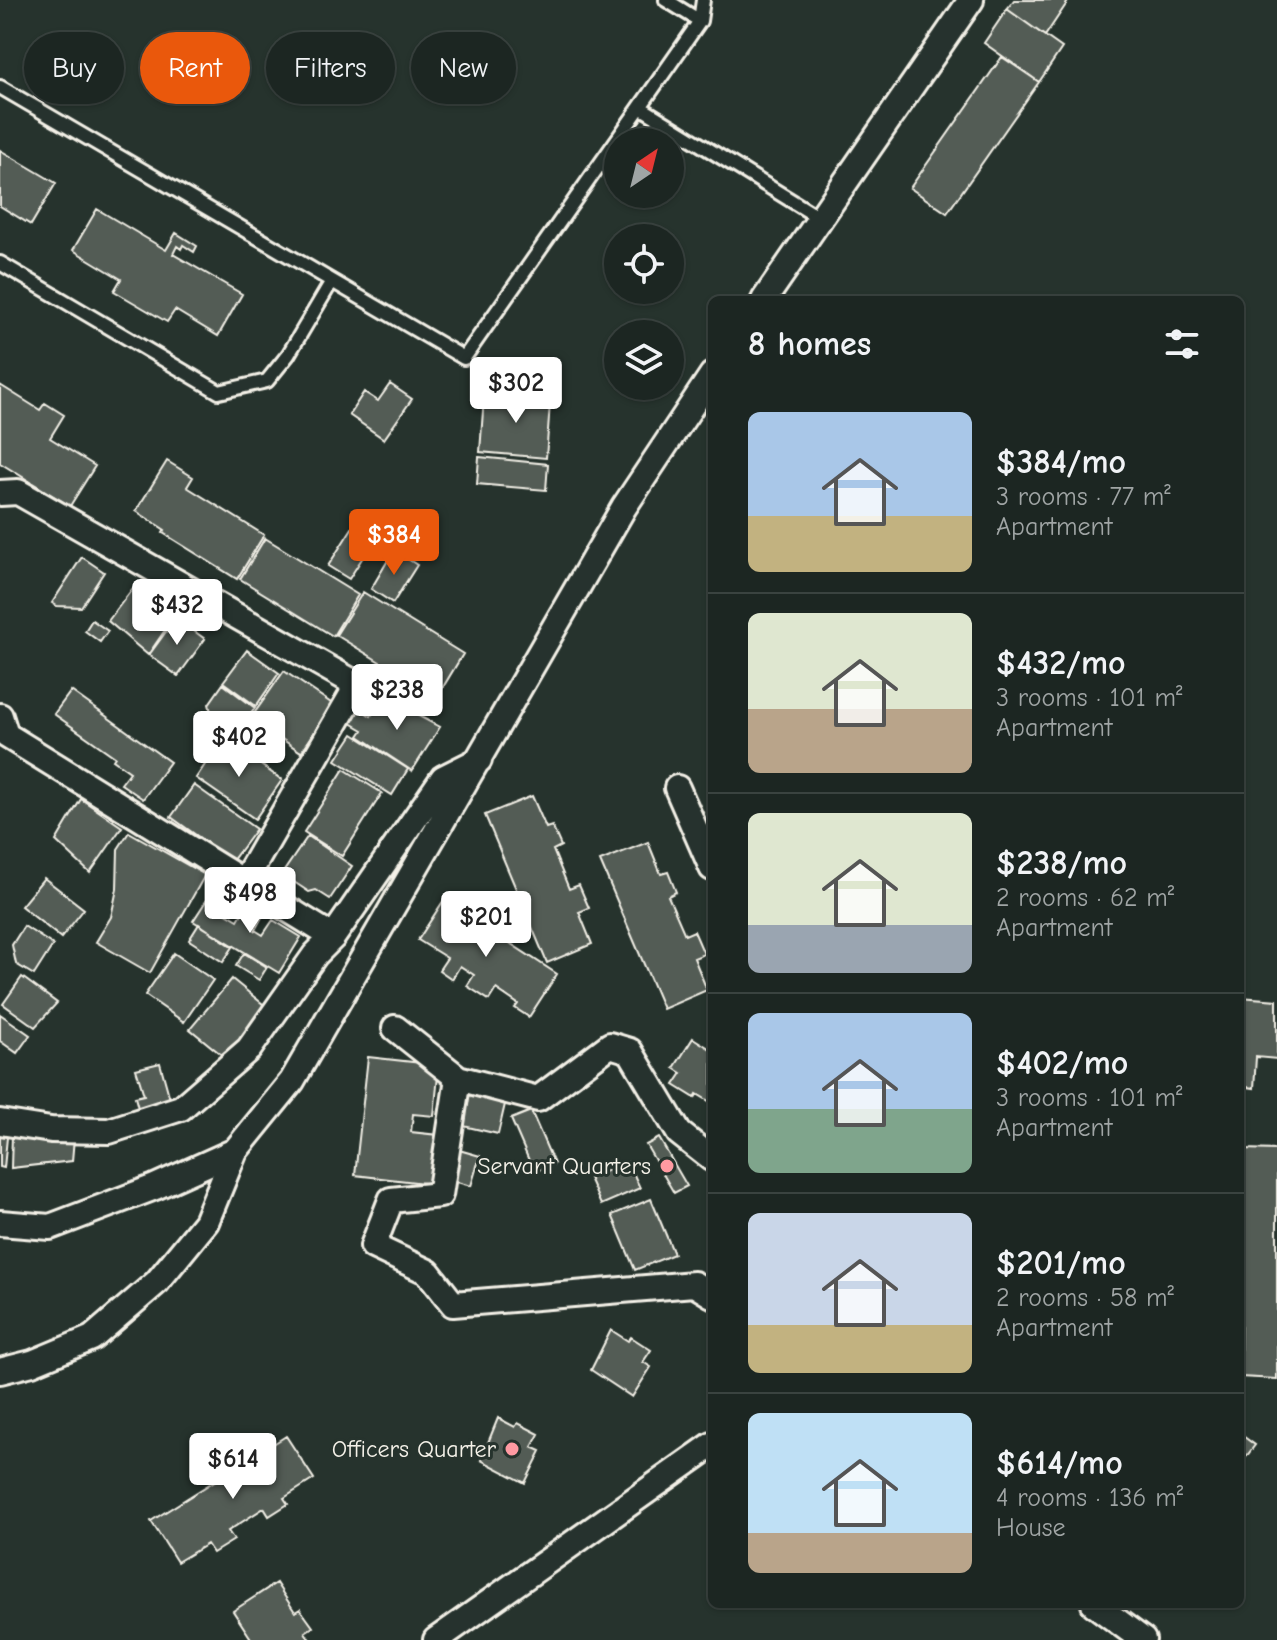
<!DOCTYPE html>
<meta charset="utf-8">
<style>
body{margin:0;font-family:"Comic Neue",sans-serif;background:#252e2a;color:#f1f3f6;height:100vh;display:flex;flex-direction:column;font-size:30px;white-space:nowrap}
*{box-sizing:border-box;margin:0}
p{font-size:26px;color:#a0a5a5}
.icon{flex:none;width:44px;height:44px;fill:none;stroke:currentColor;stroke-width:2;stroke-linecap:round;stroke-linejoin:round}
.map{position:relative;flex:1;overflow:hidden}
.panel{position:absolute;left:708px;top:296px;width:536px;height:1312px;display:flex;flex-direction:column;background:#1c2622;border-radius:12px;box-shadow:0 2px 6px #0004,0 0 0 2px #3a4340}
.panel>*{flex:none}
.hud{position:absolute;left:24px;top:32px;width:564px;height:72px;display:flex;gap:16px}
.needle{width:52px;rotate:35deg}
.buttons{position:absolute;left:604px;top:128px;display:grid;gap:16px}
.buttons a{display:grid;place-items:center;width:80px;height:80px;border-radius:50%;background:#1c2622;box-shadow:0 2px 6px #0004,0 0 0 2px #3a4340;font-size:40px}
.price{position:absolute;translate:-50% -68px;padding:0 18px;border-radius:8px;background:#fff;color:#222;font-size:26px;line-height:52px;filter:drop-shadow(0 2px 4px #0008)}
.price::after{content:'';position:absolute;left:50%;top:48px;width:24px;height:18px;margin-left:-12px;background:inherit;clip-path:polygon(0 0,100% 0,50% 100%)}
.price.active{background:#ea580c;color:#fff}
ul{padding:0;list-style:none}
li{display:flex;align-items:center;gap:24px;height:200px;padding:0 40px}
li+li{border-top:2px solid #3a4340}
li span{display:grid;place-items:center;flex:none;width:224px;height:160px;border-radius:12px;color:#555}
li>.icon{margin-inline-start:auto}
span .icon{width:96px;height:96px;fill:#fffc;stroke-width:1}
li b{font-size:34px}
h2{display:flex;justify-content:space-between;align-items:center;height:96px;padding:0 40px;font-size:34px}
.chip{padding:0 28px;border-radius:36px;background:#1c2622;box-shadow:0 2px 6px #0004,0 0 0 2px #3a4340;font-size:28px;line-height:72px}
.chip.active{background:#ea580c;color:#fff}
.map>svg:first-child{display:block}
.building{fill:#525c55;stroke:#f4f1e8;stroke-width:2}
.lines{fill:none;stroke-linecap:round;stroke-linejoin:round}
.service-casing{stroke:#f4f1e8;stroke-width:18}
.minor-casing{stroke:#f4f1e8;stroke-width:30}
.service{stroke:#26332d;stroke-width:12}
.minor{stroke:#26332d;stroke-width:24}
.poi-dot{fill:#ff9aa2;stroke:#26332d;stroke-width:3}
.labels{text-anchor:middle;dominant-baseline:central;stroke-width:6;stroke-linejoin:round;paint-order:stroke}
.poi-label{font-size:24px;fill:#f4f1e8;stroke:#26332d;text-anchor:end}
</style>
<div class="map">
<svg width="1277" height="1640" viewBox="0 0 1277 1640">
<rect width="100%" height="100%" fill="#26332d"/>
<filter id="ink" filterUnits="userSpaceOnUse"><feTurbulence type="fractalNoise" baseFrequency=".0125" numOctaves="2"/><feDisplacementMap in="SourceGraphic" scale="16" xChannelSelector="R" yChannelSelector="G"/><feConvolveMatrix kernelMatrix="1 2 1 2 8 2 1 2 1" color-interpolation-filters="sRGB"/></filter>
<g filter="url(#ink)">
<path class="building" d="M1014,0H1069L1045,36L1007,9Z
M1007,9L1062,48L1039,82L984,43Z
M1002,57L1039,82L947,213L910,188Z
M0,150L56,183L31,225L0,206Z
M97,209L166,250L176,233L197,246L194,252L183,245L181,249L177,246L173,254L242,294L218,336L175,310L167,322L114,291L121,279L73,250Z
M390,384L412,399L384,439L349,415L364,392L378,401Z
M0,385L40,410L45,403L64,415L50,438L95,466L70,506L0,463Z
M507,390L540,393L539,402L550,403L546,458L480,452L484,397L506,399Z
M479,457L548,464L546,490L477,484Z
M167,461L193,477L187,487L264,535L237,579L163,533L165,530L136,511Z
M354,525L375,538L349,579L328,566Z
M265,538L358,595L333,636L240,579Z
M394,550L417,565L393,603L371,589Z
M82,557L104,572L81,607L57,606L52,603Z
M133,588L159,604L153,613L163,619L169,610L176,614L148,655L108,621Z
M363,592L463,654L437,697L336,635Z
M176,618L205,639L178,676L149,655Z
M92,620L108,631L100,642L85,631Z
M247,650L279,673L256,706L223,682Z
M284,671L334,705L301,752L251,718Z
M223,684L255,708L235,736L213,720L209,704Z
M71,691L170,762L143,799L121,784L130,772L113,760L115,757L54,714Z
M382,697L440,727L412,771L359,736L363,730L351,723L360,709L371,716Z
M353,734L408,769L392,795L336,760Z
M223,738L282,780L255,819L196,778Z
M344,769L382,793L342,856L304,832Z
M194,785L256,829L232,861L171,817Z
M532,796L546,828L552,826L561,846L553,850L569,889L579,885L589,908L579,912L592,944L547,963L485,815Z
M81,799L122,827L90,873L56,841Z
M129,832L205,875L150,973L96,942L111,917L117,889L118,849Z
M308,836L352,866L330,899L316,890L309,892L282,874Z
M648,842L661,874L668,872L676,892L668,896L685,935L694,931L704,954L694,958L707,990L663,1009L600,861Z
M44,878L84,909L61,938L21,906Z
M444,900L557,974L529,1017L515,1008L518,1004L496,989L489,1000L467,986L474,975L460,966L452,979L439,970L447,958L418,940Z
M206,901L238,920L246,907L262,917L255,930L263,935L273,920L301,937L279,973L193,921Z
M199,924L233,947L223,962L189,940Z
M24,926L53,945L34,975L16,964L12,945Z
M174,953L213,980L184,1022L145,995Z
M244,953L267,967L259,980L236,966Z
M22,977L57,1003L35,1027L3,1004Z
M232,979L269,1009L228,1060L190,1029Z
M1240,997L1277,1000V1059L1256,1057L1254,1088L1240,1086Z
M0,1014L30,1035L17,1053L0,1041Z
M693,1038L712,1050V1103L697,1094L695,1098L674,1085L682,1073L674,1068Z
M368,1057L439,1065L434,1116L413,1114L411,1132L438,1135L433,1184L355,1175Z
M160,1063L170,1099L138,1108L135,1097L144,1095L136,1069Z
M463,1089L506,1100L498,1134L455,1124Z
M531,1111L554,1164L534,1172L511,1119Z
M0,1126L8,1127L4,1168L0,1167Z
M12,1135L74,1138L72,1161L11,1168Z
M659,1138L687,1186L674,1193L646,1145Z
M452,1148L480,1156L471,1186L443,1178Z
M1243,1149L1277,1150V1379L1240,1377Z
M628,1162L640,1188L601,1205L589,1178Z
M651,1199L674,1254L635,1270L612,1215Z
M611,1330L628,1341L631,1337L651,1350L643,1362L651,1367L632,1397L591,1370Z
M498,1418L515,1427L518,1423L539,1434L532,1447L541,1451L525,1483L481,1460Z
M1240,1434L1255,1445L1240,1465Z
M286,1436L314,1479L284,1498L288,1504L269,1516L264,1508L228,1531L234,1540L213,1553L207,1544L177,1562L151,1521Z
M276,1583L295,1612L300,1609L313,1627L305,1632L310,1640H252L233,1611Z"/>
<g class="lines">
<defs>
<path id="service" d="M666,0L700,21
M703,0L700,21L640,107L821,219
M0,87L464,358L640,107
M0,263L219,392L267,381L288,355L332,281"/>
<path id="minor" d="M764,300L971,0
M0,493L18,492L351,681L353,693L245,880
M0,716L6,735L333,937
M677,788L712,868
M395,1028L458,1078L538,1099L610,1045L630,1051L679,1133L712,1159
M458,1078L440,1195L391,1200L373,1246L428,1272L453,1304L694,1284L712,1295
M0,1122L51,1130L109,1131L181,1108L249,1049L315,955L333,937L443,778L479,760
M0,1223L50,1227L155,1187L235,1151
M0,1371L32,1363L92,1338L157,1282L206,1222L235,1151L292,1081L624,507L712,375
M1094,1604L1143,1640
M436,1640L712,1445"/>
</defs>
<use href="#service" class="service-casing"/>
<use href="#minor" class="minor-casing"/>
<use href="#service" class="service"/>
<use href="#minor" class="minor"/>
</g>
</g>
<g class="poi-dot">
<circle cx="667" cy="1166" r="8"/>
<circle cx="512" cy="1449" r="8"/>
</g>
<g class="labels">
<g class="poi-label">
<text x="651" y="1166">Servant Quarters</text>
<text x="496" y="1449">Officers Quarter</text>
</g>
</g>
</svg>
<div class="buttons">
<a><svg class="needle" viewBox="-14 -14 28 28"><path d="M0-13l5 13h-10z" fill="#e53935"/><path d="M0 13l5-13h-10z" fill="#a0a5a5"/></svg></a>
<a><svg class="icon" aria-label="locate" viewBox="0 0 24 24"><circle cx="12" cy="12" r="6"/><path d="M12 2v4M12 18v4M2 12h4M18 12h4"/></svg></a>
<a><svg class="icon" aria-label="layers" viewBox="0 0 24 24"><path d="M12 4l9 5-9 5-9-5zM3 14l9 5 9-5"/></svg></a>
</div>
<b class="price" style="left:516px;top:425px">$302</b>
<b class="price active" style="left:394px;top:577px">$384</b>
<b class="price" style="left:177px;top:647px">$432</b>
<b class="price" style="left:397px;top:732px">$238</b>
<b class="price" style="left:239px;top:779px">$402</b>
<b class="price" style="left:250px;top:935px">$498</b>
<b class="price" style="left:486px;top:959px">$201</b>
<b class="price" style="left:233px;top:1501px">$614</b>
<div class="hud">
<a class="chip">Buy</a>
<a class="chip active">Rent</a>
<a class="chip">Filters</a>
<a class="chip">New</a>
</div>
<section class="panel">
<h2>8 homes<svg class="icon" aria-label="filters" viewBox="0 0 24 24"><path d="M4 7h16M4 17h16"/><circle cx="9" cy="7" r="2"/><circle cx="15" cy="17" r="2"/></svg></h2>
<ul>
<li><span style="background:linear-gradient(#a9c7e8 65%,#c2b280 0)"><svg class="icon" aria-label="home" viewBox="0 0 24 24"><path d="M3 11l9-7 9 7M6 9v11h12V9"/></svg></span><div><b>$384/mo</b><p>3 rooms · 77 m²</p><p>Apartment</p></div></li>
<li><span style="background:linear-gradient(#dfe7d0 60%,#b9a48a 0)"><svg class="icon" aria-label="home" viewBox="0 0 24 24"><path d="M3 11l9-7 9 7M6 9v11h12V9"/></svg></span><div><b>$432/mo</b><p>3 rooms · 101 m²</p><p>Apartment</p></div></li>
<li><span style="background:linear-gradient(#dfe7d0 70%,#9aa5b1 0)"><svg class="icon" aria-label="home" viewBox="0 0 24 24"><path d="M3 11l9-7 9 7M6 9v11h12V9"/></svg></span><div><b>$238/mo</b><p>2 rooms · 62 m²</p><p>Apartment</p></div></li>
<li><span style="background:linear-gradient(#a9c7e8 60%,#7fa58c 0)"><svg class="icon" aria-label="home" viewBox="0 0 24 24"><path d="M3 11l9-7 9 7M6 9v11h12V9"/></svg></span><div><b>$402/mo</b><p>3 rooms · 101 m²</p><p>Apartment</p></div></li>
<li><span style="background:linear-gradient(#c9d6e8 70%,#c2b280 0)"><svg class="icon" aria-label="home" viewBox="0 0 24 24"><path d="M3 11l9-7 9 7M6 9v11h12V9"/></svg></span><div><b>$201/mo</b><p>2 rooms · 58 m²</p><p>Apartment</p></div></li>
<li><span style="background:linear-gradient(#bfe0f5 75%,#b9a48a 0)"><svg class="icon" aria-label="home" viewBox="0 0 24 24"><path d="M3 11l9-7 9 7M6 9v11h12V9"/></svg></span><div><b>$614/mo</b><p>4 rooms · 136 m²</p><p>House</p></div></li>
</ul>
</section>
</div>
